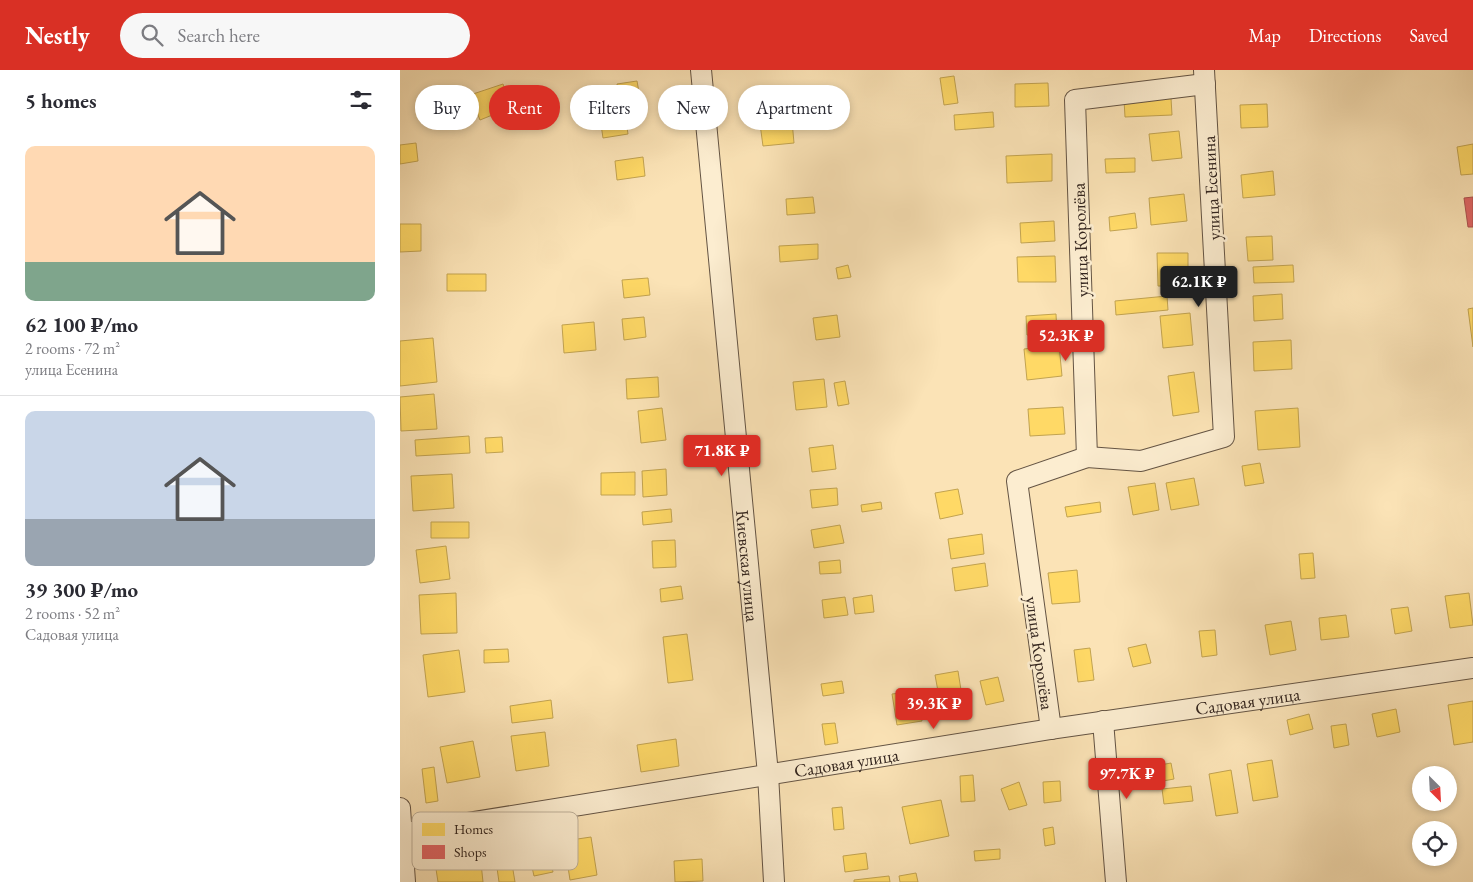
<!DOCTYPE html>
<meta charset="utf-8">
<style>
body{margin:0;font-family:"EB Garamond",serif;background:#f7f7f7;color:#2b2b33;height:100vh;display:flex;flex-direction:column;font-size:19px;white-space:nowrap}
*{box-sizing:border-box;margin:0}
p{font-size:16px;color:#7c7c81}
.icon{flex:none;width:28px;height:28px;fill:none;stroke:currentColor;stroke-width:2;stroke-linecap:round;stroke-linejoin:round}
.map{position:relative;flex:1;overflow:hidden}
.panel{display:flex;flex-direction:column;background:#fff;width:400px}
.panel>*{flex:none}
.top-card{position:absolute;left:15px;top:15px;width:475px;height:45px;display:flex;gap:10px}
.needle{width:32px;rotate:156deg}
.fabs{position:absolute;left:1012px;top:696px;display:grid;gap:10px}
.fabs a{display:grid;place-items:center;width:45px;height:45px;border-radius:50%;background:#fff;box-shadow:0 2px 8px #0003;font-size:25px}
.price{position:absolute;translate:-50% -42px;padding:0 11px;border-radius:5px;background:#d93025;color:#fff;font-size:16px;line-height:32px;filter:drop-shadow(0 1px 2px #0008)}
.price::after{content:'';position:absolute;left:50%;top:30px;width:15px;height:11px;margin-left:-8px;background:inherit;clip-path:polygon(0 0,100% 0,50% 100%)}
.price.current{background:#222;color:#fff}
ul{padding:0;list-style:none}
li{display:grid;align-content:center;gap:10px;height:265px;padding:0 25px}
li+li{border-top:1px solid #e1e1e2}
li span{display:grid;place-items:center;height:155px;border-radius:10px;color:#555}
li>.icon{margin-inline-start:auto}
span .icon{width:90px;height:90px;fill:#fffc;stroke-width:1}
li b{font-size:21px}
h2{display:flex;justify-content:space-between;align-items:center;height:60px;padding:0 25px;font-size:21px}
.tag{padding:0 18px;border-radius:22px;background:#fff;box-shadow:0 2px 8px #0003;font-size:18px;line-height:45px}
.tag.current{background:#d93025;color:#fff}
header{display:flex;align-items:center;gap:30px;box-sizing:border-box;height:70px;padding:0 25px;background:#d93025;color:#fff}
header strong{font-size:24px}
nav{display:flex;gap:28px;margin-inline-start:auto;font-size:18px}
.search{width:350px;height:45px;background:#f7f7f7;display:flex;align-items:center;gap:12px;box-sizing:border-box;padding:0 18px;border-radius:28px;color:#7c7c81;font-size:19px}
main{display:flex;flex:1;min-height:0}
.map>svg:first-child{display:block}
.homes{fill:#ffd966;stroke:#c2a350}
.shops{fill:#e06666;stroke:#ac5250}
.lines{fill:none;stroke-linecap:round;stroke-linejoin:round}
.street-casing{stroke:#645444;stroke-width:22}
.street{stroke:#fcedd0;stroke-width:20}
.labels{text-anchor:middle;dominant-baseline:central;stroke-width:5;stroke-linejoin:round;paint-order:stroke}
.street-label{font-size:18px;fill:#32241e;stroke:#fcedd0}
.key{fill:#fcedd0;stroke:#bfb19b;stroke-width:1}
.key-label{font-size:14px;fill:#32241e}
</style>
<header>
<strong>Nestly</strong>
<div class="search"><svg class="icon" aria-label="search" viewBox="0 0 24 24"><circle cx="10" cy="10" r="6"/><path d="M15 15l6 6"/></svg>Search here</div>
<nav><a>Map</a><a>Directions</a><a>Saved</a></nav>
</header>
<main>
<section class="panel">
<h2>5 homes<svg class="icon" aria-label="filters" viewBox="0 0 24 24"><path d="M4 7h16M4 17h16"/><circle cx="9" cy="7" r="2"/><circle cx="15" cy="17" r="2"/></svg></h2>
<ul>
<li><span style="background:linear-gradient(#ffd9b3 75%,#7fa58c 0)"><svg class="icon" aria-label="home" viewBox="0 0 24 24"><path d="M3 11l9-7 9 7M6 9v11h12V9"/></svg></span><div><b>62 100 ₽/mo</b><p>2 rooms · 72 m²</p><p>улица Есенина</p></div></li>
<li><span style="background:linear-gradient(#c9d6e8 70%,#9aa5b1 0)"><svg class="icon" aria-label="home" viewBox="0 0 24 24"><path d="M3 11l9-7 9 7M6 9v11h12V9"/></svg></span><div><b>39 300 ₽/mo</b><p>2 rooms · 52 m²</p><p>Садовая улица</p></div></li>
</ul>
</section>
<div class="map">
<svg width="1073" height="812" viewBox="0 0 1073 812">
<rect width="100%" height="100%" fill="#fbe3b6"/>
<filter id="stains"><feTurbulence type="fractalNoise" baseFrequency=".004" numOctaves="4"/><feColorMatrix values="0 0 0 0 .2 0 0 0 0 .09 0 0 0 0 .02 0 0 0 .5 -.17"/></filter>
<radialGradient id="worn" r=".72"><stop offset=".6" stop-color="#630" stop-opacity="0"/><stop offset="1" stop-color="#630" stop-opacity=".3"/></radialGradient>
<path class="homes" d="M554,6L558,33L544,35L540,8Z
M237,11L240,28L220,31L217,14Z
M648,13L649,36L615,37V14Z
M103,14L112,37L80,50L70,25Z
M771,28L772,45L725,47L724,30Z
M867,34L868,57L841,58L840,35Z
M593,42L594,57L555,60L554,45Z
M225,44L228,64L203,68L200,48Z
M392,51L394,73L363,76L360,54Z
M779,61L782,88L752,91L749,64Z
M16,73L18,91L0,94V75Z
M1073,74V104L1061,105L1057,77Z
M652,84V111L607,113L606,86Z
M243,87L245,106L217,110L215,91Z
M735,88V102L706,103L705,89Z
M873,101L875,125L843,128L841,105Z
M784,124L787,151L751,155L749,128Z
M413,127L415,143L387,145L386,129Z
M735,143L737,158L710,161L709,147Z
M654,151L655,171L621,173L620,153Z
M0,154H21V181L0,182Z
M872,166L873,190L848,191L846,167Z
M418,174V189L380,192L379,176Z
M757,183H788V216H758Z
M655,186L656,212H618L617,187Z
M448,195L451,207L438,209L436,198Z
M893,195L894,212L854,213L853,197Z
M47,204H86V221H47Z
M248,208L250,225L224,228L222,210Z
M882,224L883,249L854,251L853,226Z
M767,226L768,240L716,245L715,231Z
M1073,238V277L1068,239Z
M790,243L793,275L763,278L760,246Z
M656,244L657,264L627,265L626,246Z
M437,245L440,267L416,270L413,248Z
M244,247L246,267L224,270L222,249Z
M194,252L196,280L164,283L162,255Z
M33,268L37,312L0,316V271Z
M891,270L892,299L854,301L853,272Z
M659,275L662,306L627,310L624,279Z
M794,302L799,342L773,346L768,306Z
M258,307L259,327L227,329L226,309Z
M424,309L427,337L396,340L393,312Z
M445,311L449,334L438,336L434,313Z
M34,324L37,359L1,361L0,327Z
M663,337L665,364L630,366L628,339Z
M262,338L266,370L241,373L238,341Z
M898,338L900,377L858,380L855,341Z
M69,366L70,383L16,386L15,370Z
M102,367L103,382L86,383L85,368Z
M433,375L436,399L412,402L409,378Z
M860,393L864,413L845,416L842,396Z
M266,399L267,425L243,427L242,401Z
M235,402V425H201V403Z
M52,404L54,438L13,441L11,406Z
M794,408L799,435L771,440L766,413Z
M755,413L759,440L733,445L728,417Z
M437,418L438,435L412,438L410,420Z
M558,419L563,444L540,449L535,423Z
M481,432L482,439L462,442L461,435Z
M700,432L701,442L667,447L665,437Z
M271,439L272,452L243,455L242,442Z
M31,452H69V468H31Z
M440,455L444,473L414,478L411,460Z
M582,464L584,484L551,489L548,469Z
M275,470L276,497L253,498L252,471Z
M46,476L50,509L20,513L16,480Z
M913,483L915,508L901,509L899,484Z
M440,490L441,503L420,504L419,492Z
M585,493L588,516L555,521L552,498Z
M677,500L680,532L652,534L648,503Z
M281,516L283,529L261,532L260,519Z
M56,523L57,563L21,564L19,525Z
M1069,523L1073,555L1050,558L1045,526Z
M472,525L474,542L455,544L453,528Z
M445,527L448,545L424,548L422,530Z
M1008,537L1012,561L995,564L991,539Z
M946,545L949,567L921,570L919,548Z
M891,551L896,580L870,585L865,555Z
M815,560L817,585L802,587L799,561Z
M287,564L293,610L268,613L263,567Z
M746,574L751,593L733,597L728,578Z
M690,578L694,610L678,612L674,580Z
M108,579L109,592L84,593V580Z
M59,580L65,622L28,627L23,585Z
M558,601L564,639L542,643L535,605Z
M598,607L604,631L586,635L580,611Z
M442,611L444,623L423,626L421,614Z
M517,621L522,651L497,655L492,624Z
M151,630L153,648L112,653L110,636Z
M1073,631V672L1054,675L1048,635Z
M996,639L1000,662L977,667L972,644Z
M909,644L913,659L890,665L887,650Z
M435,653L438,673L425,675L422,654Z
M946,654L949,675L934,678L931,656Z
M145,662L149,696L116,701L111,666Z
M276,669L279,696L241,702L237,675Z
M73,671L80,707L47,713L40,677Z
M872,690L878,727L853,731L847,694Z
M771,693L774,709L741,715L738,699Z
M34,697L38,731L26,733L22,699Z
M831,700L838,743L816,746L809,704Z
M573,705L575,731L561,732L560,706Z
M660,711L661,731L644,733L643,712Z
M619,712L627,735L609,740L601,719Z
M791,716L793,731L764,734L762,719Z
M541,730L549,766L510,774L502,737Z
M442,737L444,759L434,760L432,738Z
M653,757L655,774L645,776L643,759Z
M191,767L197,805L170,810L164,771Z
M147,775L153,802L134,806L128,779Z
M600,779V789L575,791L574,781Z
M110,782L115,812H99L95,784Z
M466,783L468,799L445,802L443,786Z
M302,789L303,811L275,812L274,791Z
M81,793L83,812H38L36,799Z
M516,803L518,812H500L499,806Z
M489,806L490,812H454V810Z"/>
<path class="shops" d="M1073,127V157H1068L1064,128Z"/>
<g class="lines">
<defs>
<g id="street">
<path id="s1" d="M301,0L368,704L374,812"/>
<path d="M687,387L741,391L824,367L804,0"/>
<path d="M703,651L716,812"/>
<path d="M651,659L617,411L687,387L675,30L805,14"/>
<path d="M0,738L5,812"/>
<path id="s2" d="M0,764L651,659L1073,598"/>
</g>
</defs>
<use href="#street" class="street-casing"/>
<use href="#street" class="street"/>
</g>
<g class="labels">
<g class="street-label">
<text transform="translate(811 118) rotate(-93)">улица Есенина</text>
<text transform="translate(680 170) rotate(-92)">улица Королёва</text>
<text stroke="none"><textPath href="#s1" startOffset="498">Киевская улица</textPath></text>
<text transform="translate(640 583) rotate(82)">улица Королёва</text>
<text stroke="none"><textPath href="#s2" startOffset="858">Садовая улица</textPath></text>
<text stroke="none"><textPath href="#s2" startOffset="452">Садовая улица</textPath></text>
</g>
</g>
<rect x="12" y="742" width="166" height="58" rx="8" class="key"/>
<rect x="22" y="753" width="23" height="13" fill="#ffd966"/>
<rect x="22" y="775" width="23" height="14" fill="#e06666"/>
<g class="key-label">
<text x="54" y="764">Homes</text>
<text x="54" y="787">Shops</text>
</g>
<rect width="100%" height="100%" filter="url(#stains)"/>
<rect width="100%" height="100%" fill="url(#worn)"/>
</svg>
<div class="fabs">
<a><svg class="needle" viewBox="-14 -14 28 28"><path d="M0-13l5 13h-10z" fill="#e53935"/><path d="M0 13l5-13h-10z" fill="#7c7c81"/></svg></a>
<a><svg class="icon" aria-label="locate" viewBox="0 0 24 24"><circle cx="12" cy="12" r="6"/><path d="M12 2v4M12 18v4M2 12h4M18 12h4"/></svg></a>
</div>
<b class="price current" style="left:799px;top:238px">62.1K ₽</b>
<b class="price" style="left:666px;top:292px">52.3K ₽</b>
<b class="price" style="left:322px;top:407px">71.8K ₽</b>
<b class="price" style="left:534px;top:660px">39.3K ₽</b>
<b class="price" style="left:727px;top:730px">97.7K ₽</b>
<div class="top-card">
<a class="tag">Buy</a>
<a class="tag current">Rent</a>
<a class="tag">Filters</a>
<a class="tag">New</a>
<a class="tag">Apartment</a>
</div>
</div>
</main>
